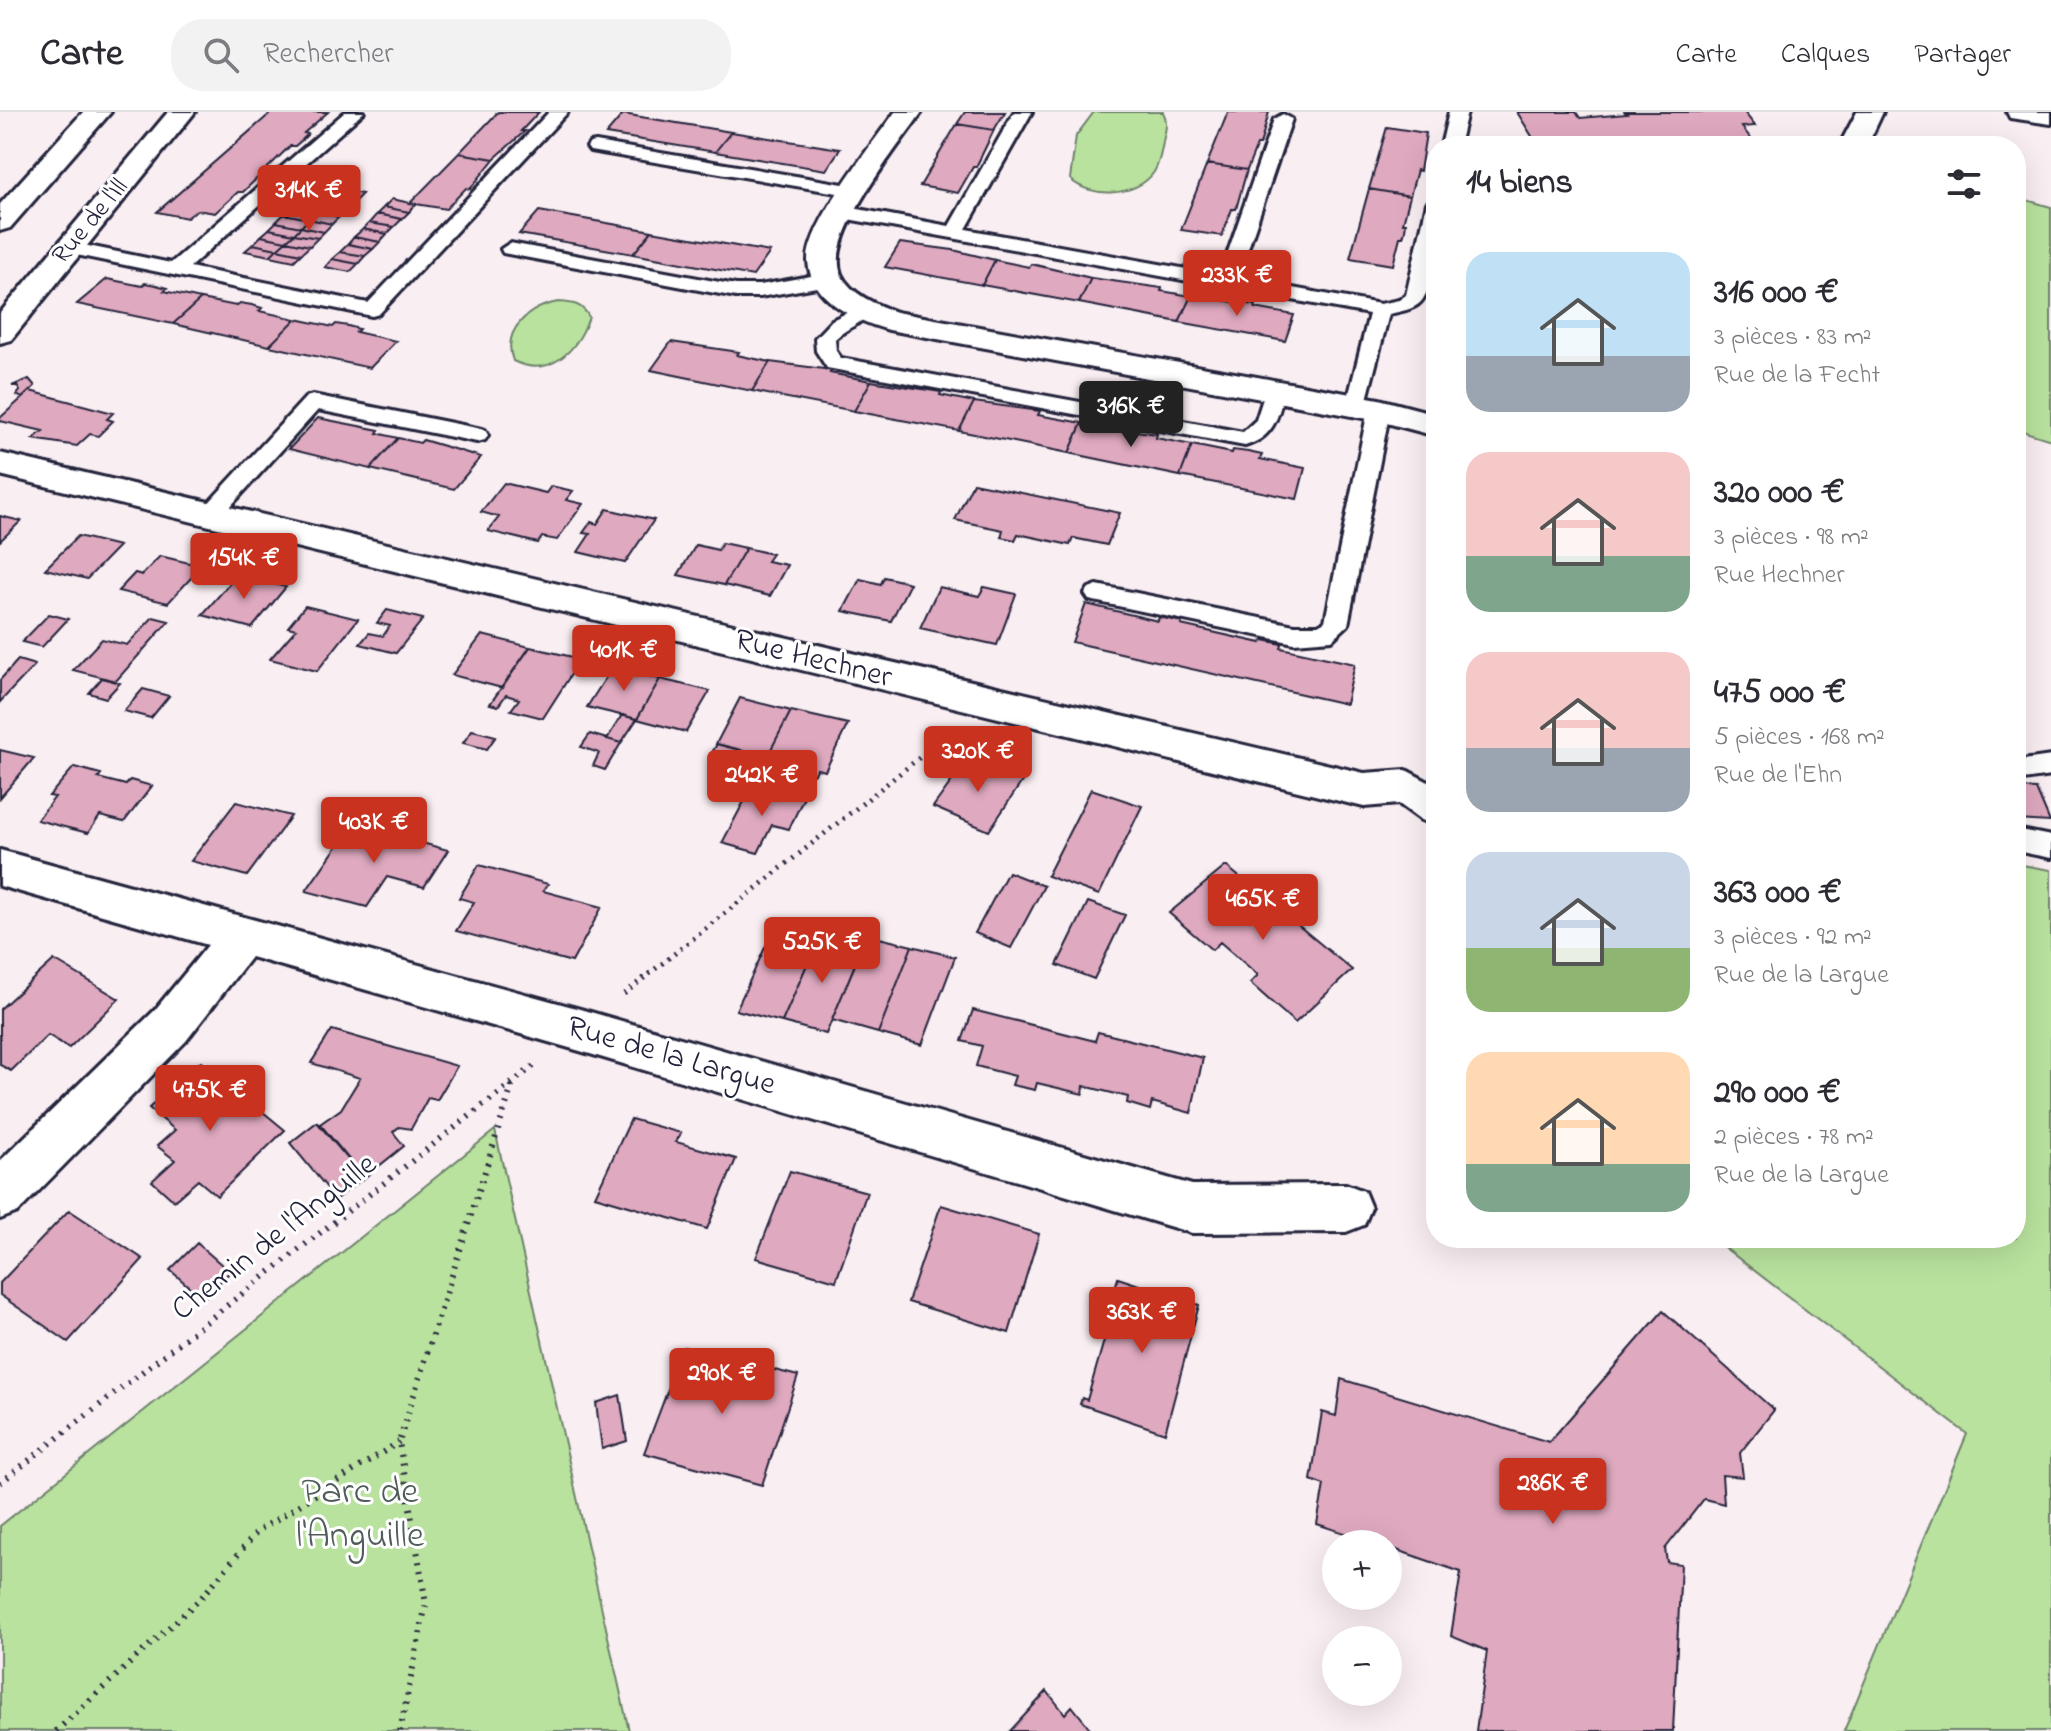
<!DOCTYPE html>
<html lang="fr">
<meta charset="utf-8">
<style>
body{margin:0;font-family:"Indie Flower",sans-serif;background:#f2f2f3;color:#2b2b33;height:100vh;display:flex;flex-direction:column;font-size:30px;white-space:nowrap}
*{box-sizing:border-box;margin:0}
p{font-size:26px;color:#7c7c81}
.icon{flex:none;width:44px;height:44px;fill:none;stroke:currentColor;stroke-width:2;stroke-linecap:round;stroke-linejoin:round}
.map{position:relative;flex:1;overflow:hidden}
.side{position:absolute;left:1426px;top:24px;width:600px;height:1112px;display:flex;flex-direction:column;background:#fff;border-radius:32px;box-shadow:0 8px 32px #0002}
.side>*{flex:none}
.controls{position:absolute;left:1322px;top:1418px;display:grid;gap:16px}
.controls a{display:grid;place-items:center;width:80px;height:80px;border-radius:50%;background:#fff;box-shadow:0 8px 32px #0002;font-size:40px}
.price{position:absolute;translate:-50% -68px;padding:0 18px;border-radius:8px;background:#c8321e;color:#fff;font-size:26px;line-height:52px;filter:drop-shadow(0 2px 4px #0008)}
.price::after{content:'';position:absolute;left:50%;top:48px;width:24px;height:18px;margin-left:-12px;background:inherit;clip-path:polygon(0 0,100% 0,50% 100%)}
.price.selected{background:#222;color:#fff}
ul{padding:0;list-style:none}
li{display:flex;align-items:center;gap:24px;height:200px;padding:0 40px}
li span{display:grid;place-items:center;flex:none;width:224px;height:160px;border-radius:24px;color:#555}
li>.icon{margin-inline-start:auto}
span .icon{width:96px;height:96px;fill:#fffc;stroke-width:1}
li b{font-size:34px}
h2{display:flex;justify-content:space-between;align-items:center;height:96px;padding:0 40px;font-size:34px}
header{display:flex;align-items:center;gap:48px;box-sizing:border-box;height:112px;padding:0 40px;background:#fff;border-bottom:2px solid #e1e1e2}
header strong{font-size:38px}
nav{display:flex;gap:44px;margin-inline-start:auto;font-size:28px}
.search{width:560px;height:72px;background:#f2f2f3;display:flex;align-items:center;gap:20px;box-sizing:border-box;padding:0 28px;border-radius:32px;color:#7c7c81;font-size:30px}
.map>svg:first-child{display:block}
.green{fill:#b9e29e;stroke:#6e826c;stroke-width:2}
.building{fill:#dfa9bf;stroke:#22223b;stroke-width:2}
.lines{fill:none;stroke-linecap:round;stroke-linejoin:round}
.service-casing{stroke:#22223b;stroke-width:6}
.minor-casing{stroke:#22223b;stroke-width:6}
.secondary-casing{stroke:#22223b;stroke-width:6}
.path-far1{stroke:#22223b;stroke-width:5;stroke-dasharray:2 6;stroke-linecap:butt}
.path{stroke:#22223b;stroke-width:6;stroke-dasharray:2 7;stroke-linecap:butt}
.service{fill:#fff;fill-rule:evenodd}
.minor{fill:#fff;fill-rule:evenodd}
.secondary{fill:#fff;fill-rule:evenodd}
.labels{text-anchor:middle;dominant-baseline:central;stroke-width:6;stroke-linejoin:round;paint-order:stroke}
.far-street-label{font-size:26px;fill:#22223b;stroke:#fff}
.street-label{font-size:32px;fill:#22223b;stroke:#fff}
.near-park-label{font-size:38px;fill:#4f5c59;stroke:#fff}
</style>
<header>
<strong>Carte</strong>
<div class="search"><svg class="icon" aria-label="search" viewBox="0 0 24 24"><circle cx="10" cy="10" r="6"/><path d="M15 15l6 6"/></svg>Rechercher</div>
<nav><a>Carte</a><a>Calques</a><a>Partager</a></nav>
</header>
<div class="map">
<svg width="2051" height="1619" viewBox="0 0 2051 1619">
<rect width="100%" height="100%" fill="#f9eef2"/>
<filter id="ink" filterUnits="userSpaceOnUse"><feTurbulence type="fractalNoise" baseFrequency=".0125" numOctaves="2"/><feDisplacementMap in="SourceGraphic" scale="16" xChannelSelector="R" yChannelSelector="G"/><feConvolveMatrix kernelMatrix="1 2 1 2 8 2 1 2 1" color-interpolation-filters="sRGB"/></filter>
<g filter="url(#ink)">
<path class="green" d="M1094,0H1163C1169,11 1165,18 1163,30C1161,41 1160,50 1154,60C1137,85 1091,87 1070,67L1076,24Z
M2016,85L2051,95V328L2016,317Z
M559,190C574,191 582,192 589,205C577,239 550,267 513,249C501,217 531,194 559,190Z
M2016,752L2051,758V1619H1844L1967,1322L1712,1126H2016Z
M495,1018L629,1619H0V1414Z"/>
<path class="building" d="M272,0H328L304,21L308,22L302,28L295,34H290L243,80H238L215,101L197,98L187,106L157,100Z
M498,0H539L521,19H525L494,47L459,41Z
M965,0H1005L994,18L957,12Z
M1228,0H1269L1260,33H1257L1247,58L1207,52Z
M1517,0H1576L1580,6L1627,2L1625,0H1744L1755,14L1742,15L1752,28L1733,29L1735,32L1538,34Z
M623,2L731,20L715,40L606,22Z
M957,12L994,18L976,55H973L958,81L920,74Z
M1387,15L1426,21L1420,59L1417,58L1410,84L1369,77Z
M731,20L840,37L826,58L715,40Z
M459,41L494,47L470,77L466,76L446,97L410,91Z
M1207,52L1247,58L1236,97H1232L1222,124L1181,118Z
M315,73L339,78L331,85L307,81Z
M1369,77L1410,84L1403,111H1406L1405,118L1403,125H1400L1393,153L1350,146Z
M339,78L362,82L354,90L331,85Z
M307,81L331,85L324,93L299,88Z
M331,85L354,90L347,97L324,93Z
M392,87L410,91L416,92L409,100L384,95Z
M299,88L324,93L316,100L292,96Z
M324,93L347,97L339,105L316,100Z
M384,95L409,100L402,107L377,102Z
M292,96L316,100L309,107L284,102Z
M539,99L652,119L633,142L519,122Z
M316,100L339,105L332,112L309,107Z
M284,102L309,107L301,115L276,110Z
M377,102L402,107L394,115L369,111Z
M309,107L332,112L324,120L301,115Z
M276,110L301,115L294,122L269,117Z
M369,111L394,115L387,122L363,117Z
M301,115L324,120L318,126L294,122Z
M269,117L294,122L286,129L261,124Z
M363,117L387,122L380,130L354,125Z
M652,119L770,140L753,164L633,142Z
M294,122L318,126L310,134L286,129Z
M261,124L286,129L277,137L253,132Z
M354,125L380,130L373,137L348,132Z
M286,129L310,134L301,142L277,137Z
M900,131L953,138L995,148L982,173L885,155Z
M253,132L277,137L270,144L245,139Z
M348,132L373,137L365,144L340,140Z
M277,137L301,142L294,149L270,144Z
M340,140L365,144L358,152L332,147Z
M332,147L358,152L350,160L325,155Z
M995,148L1029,155L1031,152L1091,166L1079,191L982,173Z
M1091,166L1162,176L1161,179L1191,184L1179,210L1079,191Z
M107,167L142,174L145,171L156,173L167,176L164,179L201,187L173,212L77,192Z
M1191,184L1256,193L1255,196L1294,203L1285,229L1179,210Z
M201,187L236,194L240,191L252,193L262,196L259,199L296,207L269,234L173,212Z
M296,207L333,215L336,212L348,214L359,217L356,220L396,229L370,256L269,234Z
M671,230L739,240L737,243L770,250L752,279L651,258Z
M770,250L832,258L830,261L871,269L854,299L752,279Z
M29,267L35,274L22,286L17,283L20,279L17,274H12Z
M871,269L941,280L940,283L974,290L959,319L854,299Z
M30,279L113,301L107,307L113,309L98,324L90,322L77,334L33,327L43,319L0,309V306Z
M974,290L1040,299L1038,303L1082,311L1069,341L959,319Z
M318,306L379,318L377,321L398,326L370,357L289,337Z
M1082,311L1157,322L1156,326L1192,333L1180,364L1069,341Z
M398,326L420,331L423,328L481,345L454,377L370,357Z
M1192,333L1232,341L1233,338L1248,340L1262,343L1260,347L1305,356L1297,387L1180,364Z
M504,371L546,381L551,374L573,379L566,388L583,392L557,428L542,425L538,431L488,419L499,405L481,400Z
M973,371L1120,401L1107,433L1073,426L1070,433L1018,422L1015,428L1001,425L1003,418L955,408Z
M607,397L654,408L625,451L578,440L590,422L583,421L591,410L597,412Z
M0,404L21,409L0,429Z
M78,424L119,434L87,467L45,457Z
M722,431L746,436L724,473L678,463L696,433L718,438Z
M746,436L772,442L767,449L787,453L770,484L724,473Z
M160,444L202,454L168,491L118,479L135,461L142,463Z
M237,463L286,475L252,516L202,503Z
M884,465L910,471L891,509L843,499L860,467L881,472Z
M939,475L979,484L984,475L1016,482L997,533L920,516Z
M1086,492L1158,509L1159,505L1182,510L1181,513L1261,531L1263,528L1282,532L1281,536L1355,552L1346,592L1072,530Z
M305,494L358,507L317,559L270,547L296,517L288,515Z
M387,498L423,507L396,541L360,532L369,521L383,524L390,514L377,511Z
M49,502L68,507L42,535L22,530Z
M153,505L169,509L116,569L73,558L102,527L127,533Z
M482,523L530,535L502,576L452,563Z
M530,535L581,547L543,606L511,598L519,587L506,583L498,594L490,592Z
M18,548L35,553L0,590V568Z
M612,556L660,567L637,607L587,595Z
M102,566L120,571L106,586L89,581Z
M660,567L710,579L686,620L637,607Z
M143,577L169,584L151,606L124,599Z
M740,586L791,599L767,645L716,632Z
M791,599L848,612L825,659L817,657L815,662L805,660L807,655L767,645Z
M622,603L637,607L621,631L607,627Z
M472,618L496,624L487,637L463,631Z
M590,622L621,631L605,658L593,654L599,641L581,635Z
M717,632L741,638L735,650L710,644Z
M0,638L34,646L0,686Z
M969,645L1023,668L989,719L933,695Z
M74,655L101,662L98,666L126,673L130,668L152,674L124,710L100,704L88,721L37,708L55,685L49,684Z
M775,675L805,683L789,717L772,713L758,741L722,731L749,680L769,686Z
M2016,676L2036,677L2050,710L2016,708Z
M1091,677L1142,694L1099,783L1047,764Z
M236,690L291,704L247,764L191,749Z
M352,713L411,728L448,738L424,775L387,765L367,795L306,779Z
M479,753L548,772L543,779L602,795L572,850L456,819L474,790L459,786Z
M1226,754L1271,791L1275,788L1280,793L1290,801L1287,804L1352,858L1295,911L1250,871L1258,863L1220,830L1212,838L1169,801Z
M1008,760L1044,774L1011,836L975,821Z
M1088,790L1125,803L1094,867L1057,853Z
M775,814L819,825L782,910L736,898Z
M867,823L912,834L878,921L832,908Z
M819,825L862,836L826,922L782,910Z
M912,834L955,845L922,933L878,921Z
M54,848L119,887L69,936L48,923L11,959L0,953V897Z
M973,898L1095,929L1098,920L1203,946L1191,1001L1152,990L1150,998L1127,991L1128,985L1084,974L1083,982L1037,971L1035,978L1012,973L1015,964L976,954L982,934L962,929Z
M332,918L457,954L437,988L428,986L411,1017L399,1015L393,1020L404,1034L364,1066L320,1012L341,997L360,966L311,951Z
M201,949L285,1018L217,1084L198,1068L174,1089L152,1069L175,1048L157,1034L175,1018L149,996Z
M631,1007L681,1021L676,1030L736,1047L707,1117L595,1084Z
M317,1010L364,1066L336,1087L290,1031Z
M790,1059L867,1080L836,1169L756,1146Z
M941,1093L1039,1122L1009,1221L908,1190Z
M69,1098L143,1147L68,1230L0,1183V1171Z
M197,1131L230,1160L203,1187L170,1158Z
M1118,1166L1199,1193L1165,1321L1080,1292L1082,1286L1087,1288L1111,1204L1107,1202Z
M1663,1199L1774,1298L1740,1341L1743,1365L1722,1363L1724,1392L1704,1387L1665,1437L1667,1450L1681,1452L1673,1619H1476L1487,1539L1451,1524L1461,1460L1388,1435V1432H1378L1317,1412L1324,1373L1311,1368L1322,1300L1336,1304L1341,1267L1549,1330Z
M684,1235L798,1264L762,1373L644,1341Z
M620,1283L627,1329L602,1337L596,1291Z
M1047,1579L1065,1602L1072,1594L1092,1619H1010Z"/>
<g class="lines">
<defs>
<path id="service" d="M345,0H364L190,155L368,191L549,0H568L379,202L372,204L62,140L60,136L69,130L171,151Z
M1014,0H1032L966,117L1220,163L1274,7L1283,2L1292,7L1238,166L1380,192L1399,188L1406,183L1427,91L1436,85C1436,111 1437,166 1423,187C1416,198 1401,199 1389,202L1364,299L1357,301L1346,294L1369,202L842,106L833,100L842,94L949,114Z
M1449,0H1467L1459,34H1441Z
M596,30L855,74L864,79L855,84L590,39L587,35L590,31Z
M510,131L736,173H760L828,161L838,167L828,173L760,185H736L503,141L501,137Z
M863,193L870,195L873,199C863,211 846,216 835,227L836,239L841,246L1243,320L1256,308L1267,274L1274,272L1284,279C1279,305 1273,326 1245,334L827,256L816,239L815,226L832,208Z
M313,283L477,316L485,318L488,323L485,328L477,330L318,298L219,407H203L200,402L203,397L306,285Z
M1379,291L1390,298L1348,513L1332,528L1294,531L1089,488L1085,482L1089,476L1097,473L1294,513H1318L1325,509L1368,298Z
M2051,644V664L2016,669V649Z
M2016,717L2051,724V746L2016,739Z"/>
<path id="minor" d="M168,0H195L11,228L0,231V201Z
M895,0H922C900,33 825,122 841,162C850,182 877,193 896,200L1379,287L1436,302V324L1379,309L889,218C858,210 810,188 808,149C807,113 873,31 895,0Z
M1857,0H1883L1867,34H1839Z
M2007,0H2051V12L2010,6Z
M0,341L1364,661L1406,658L1436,674V713L1421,708L1399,692L1364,695L0,363Z
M0,738L580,897L1192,1073L1346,1072L1364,1079L1371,1096L1364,1113L1346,1120L1192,1121L580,939L251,845L186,929L18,1100L0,1107V1049L154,899L208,833L0,774Z"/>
<path id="secondary" d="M83,0H111L10,116L0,119V92Z"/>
</defs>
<use href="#service" class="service-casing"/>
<use href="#minor" class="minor-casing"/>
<use href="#secondary" class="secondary-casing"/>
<path class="path-far1" d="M624,882L944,626L948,619"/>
<path class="path" d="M0,1371L535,953
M56,1619L201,1486L258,1419L399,1330
M400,1619L426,1492L399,1330L513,971"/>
<use href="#service" class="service"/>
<use href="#minor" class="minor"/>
<use href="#secondary" class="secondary"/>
</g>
</g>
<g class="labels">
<g class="far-street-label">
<text transform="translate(91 110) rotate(-50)">Rue de l'Ill</text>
</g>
<g class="street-label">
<text transform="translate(813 548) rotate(14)">Rue Hechner</text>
<text transform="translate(671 945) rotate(16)">Rue de la Largue</text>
<text transform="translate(275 1126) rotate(-38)">Chemin de l'Anguille</text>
</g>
<g class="near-park-label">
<text x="360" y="1381">Parc de<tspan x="360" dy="44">l'Anguille</tspan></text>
</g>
</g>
</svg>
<div class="controls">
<a>+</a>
<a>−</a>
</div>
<b class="price" style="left:309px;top:121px">314K €</b>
<b class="price" style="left:1237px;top:206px">233K €</b>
<b class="price selected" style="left:1131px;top:337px">316K €</b>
<b class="price" style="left:244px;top:489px">154K €</b>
<b class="price" style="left:624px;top:581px">401K €</b>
<b class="price" style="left:978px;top:682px">320K €</b>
<b class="price" style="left:762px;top:706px">242K €</b>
<b class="price" style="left:374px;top:753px">403K €</b>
<b class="price" style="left:1263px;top:830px">465K €</b>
<b class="price" style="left:822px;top:873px">525K €</b>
<b class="price" style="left:210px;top:1021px">475K €</b>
<b class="price" style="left:1142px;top:1243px">363K €</b>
<b class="price" style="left:722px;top:1304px">290K €</b>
<b class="price" style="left:1553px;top:1414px">286K €</b>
<section class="side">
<h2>14 biens<svg class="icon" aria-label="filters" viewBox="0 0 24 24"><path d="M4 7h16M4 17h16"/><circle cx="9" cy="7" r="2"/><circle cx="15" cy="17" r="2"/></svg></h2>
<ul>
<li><span style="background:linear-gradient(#bfe0f5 65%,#9aa5b1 0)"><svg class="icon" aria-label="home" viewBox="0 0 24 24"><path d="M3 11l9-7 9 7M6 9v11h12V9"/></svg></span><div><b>316 000 €</b><p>3 pièces · 83 m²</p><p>Rue de la Fecht</p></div></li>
<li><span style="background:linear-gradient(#f6c9c9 65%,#7fa58c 0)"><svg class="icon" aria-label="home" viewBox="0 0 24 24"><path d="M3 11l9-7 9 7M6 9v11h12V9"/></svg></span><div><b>320 000 €</b><p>3 pièces · 98 m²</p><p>Rue Hechner</p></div></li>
<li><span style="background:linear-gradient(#f6c9c9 60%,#9aa5b1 0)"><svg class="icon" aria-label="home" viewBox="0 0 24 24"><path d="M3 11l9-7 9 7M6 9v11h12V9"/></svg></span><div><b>475 000 €</b><p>5 pièces · 168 m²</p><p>Rue de l'Ehn</p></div></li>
<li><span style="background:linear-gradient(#c9d6e8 60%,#8fb573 0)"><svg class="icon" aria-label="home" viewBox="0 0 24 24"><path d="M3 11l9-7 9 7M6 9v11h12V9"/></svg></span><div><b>363 000 €</b><p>3 pièces · 92 m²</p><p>Rue de la Largue</p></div></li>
<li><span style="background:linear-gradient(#ffd9b3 70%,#7fa58c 0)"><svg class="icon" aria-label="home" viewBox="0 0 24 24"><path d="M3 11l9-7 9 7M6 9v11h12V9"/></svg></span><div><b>290 000 €</b><p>2 pièces · 78 m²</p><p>Rue de la Largue</p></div></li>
</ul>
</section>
</div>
